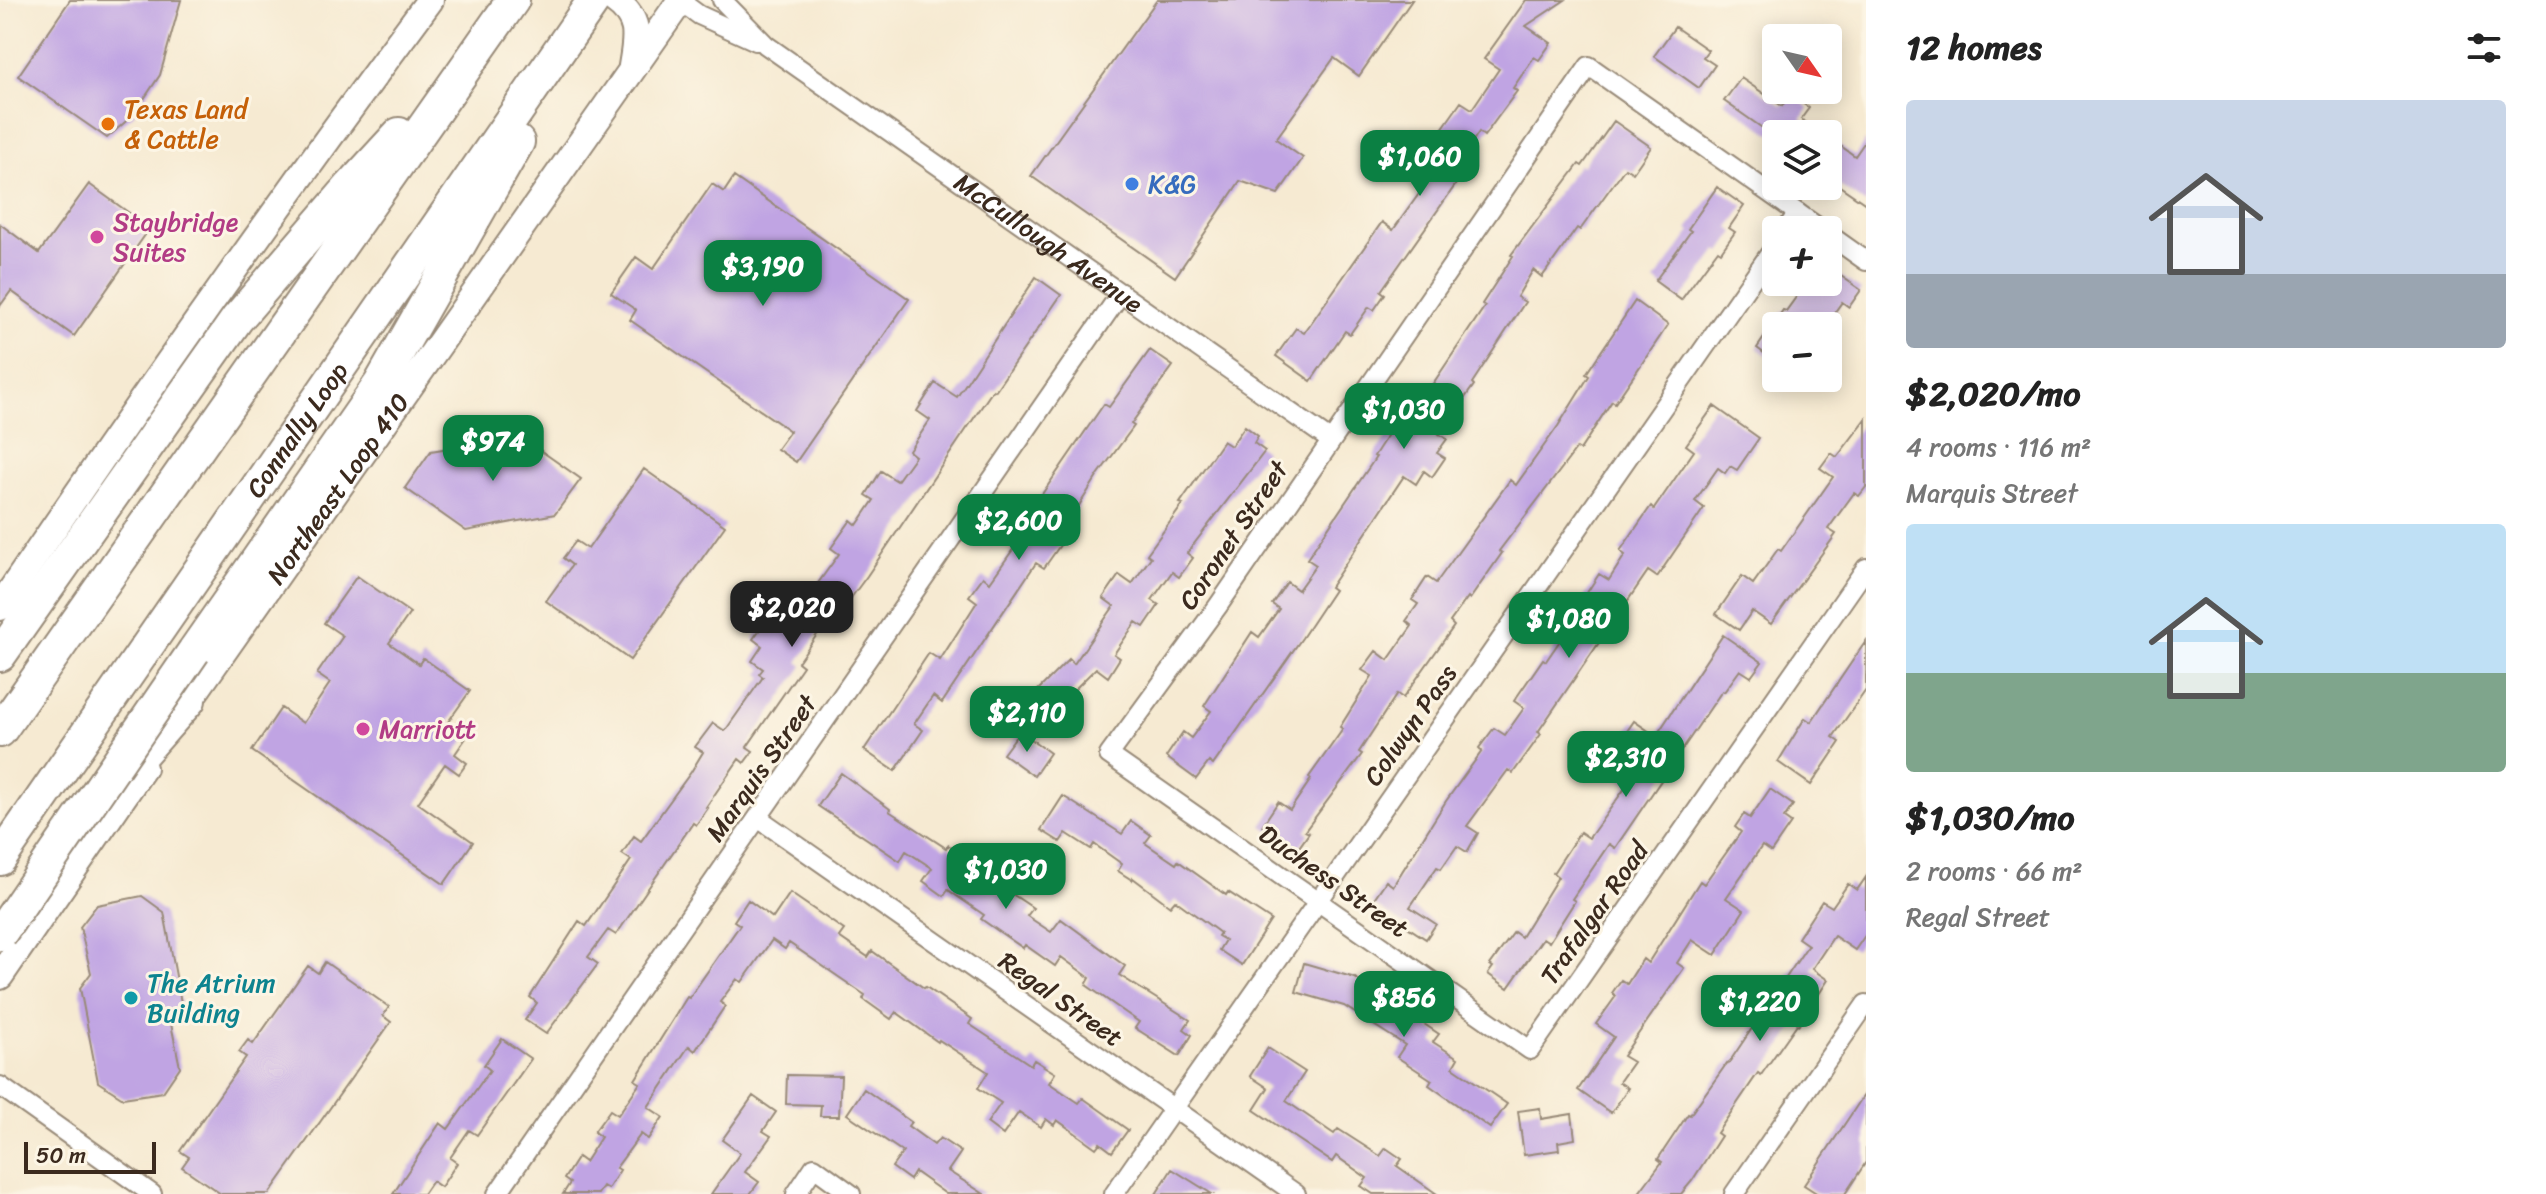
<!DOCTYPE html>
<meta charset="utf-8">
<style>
body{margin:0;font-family:Sriracha,sans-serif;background:#f6f6f6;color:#222;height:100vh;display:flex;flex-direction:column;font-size:30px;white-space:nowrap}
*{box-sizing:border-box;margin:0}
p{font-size:26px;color:#767676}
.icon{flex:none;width:44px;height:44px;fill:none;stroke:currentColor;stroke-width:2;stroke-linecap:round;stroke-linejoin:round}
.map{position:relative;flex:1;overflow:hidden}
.drawer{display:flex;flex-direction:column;background:#fff;width:680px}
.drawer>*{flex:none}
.needle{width:52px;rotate:124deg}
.controls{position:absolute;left:1762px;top:24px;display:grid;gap:16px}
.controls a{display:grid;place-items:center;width:80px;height:80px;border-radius:8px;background:#fff;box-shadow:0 4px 20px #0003;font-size:40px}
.scale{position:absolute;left:24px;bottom:20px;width:132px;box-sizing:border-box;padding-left:8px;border:4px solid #3b2a1e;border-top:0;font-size:22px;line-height:28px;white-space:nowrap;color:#3b2a1e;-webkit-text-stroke:6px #fcf5e5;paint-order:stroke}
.price{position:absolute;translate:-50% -68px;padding:0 18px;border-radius:16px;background:#0b8043;color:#fff;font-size:26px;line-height:52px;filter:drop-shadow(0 2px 4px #0008)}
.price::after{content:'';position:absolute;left:50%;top:48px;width:24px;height:18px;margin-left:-12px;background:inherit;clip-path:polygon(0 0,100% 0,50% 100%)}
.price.current{background:#222;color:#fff}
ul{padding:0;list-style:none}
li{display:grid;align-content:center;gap:16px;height:424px;padding:0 40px}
li span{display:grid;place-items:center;height:248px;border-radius:8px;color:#555}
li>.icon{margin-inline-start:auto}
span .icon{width:144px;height:144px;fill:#fffc;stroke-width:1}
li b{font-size:34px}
h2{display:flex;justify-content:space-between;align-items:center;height:96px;padding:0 40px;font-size:34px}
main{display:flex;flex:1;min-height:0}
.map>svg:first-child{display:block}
.building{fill:#c0a4e3}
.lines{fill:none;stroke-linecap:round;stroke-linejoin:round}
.minor-casing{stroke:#988a78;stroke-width:22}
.secondary-casing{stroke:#988a78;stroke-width:30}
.motorway-casing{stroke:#988a78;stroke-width:36}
.minor{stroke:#fff;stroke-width:18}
.secondary{stroke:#fff;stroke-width:26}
.motorway{stroke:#fff;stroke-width:32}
.motorway-bridge-casing{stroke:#988a78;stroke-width:36;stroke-linecap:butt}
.motorway-bridge{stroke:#fff;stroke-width:32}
.food-dot{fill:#e8710a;stroke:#fcf5e5;stroke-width:3}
.shop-dot{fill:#3f7fe0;stroke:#fcf5e5;stroke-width:3}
.hotel-dot{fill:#d1479c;stroke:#fcf5e5;stroke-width:3}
.culture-dot{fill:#0f9aa8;stroke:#fcf5e5;stroke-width:3}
.labels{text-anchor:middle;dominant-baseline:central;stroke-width:6;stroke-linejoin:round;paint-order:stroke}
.food-label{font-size:26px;fill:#c56008;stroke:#fcf5e5;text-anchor:start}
.shop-label{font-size:26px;fill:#366cbe;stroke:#fcf5e5;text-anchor:start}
.hotel-label{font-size:26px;fill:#b23c85;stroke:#fcf5e5;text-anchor:start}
.street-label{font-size:26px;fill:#3b2a1e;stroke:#fcf5e5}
.culture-label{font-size:26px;fill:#0d838f;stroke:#fcf5e5;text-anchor:start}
</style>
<main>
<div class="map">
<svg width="1866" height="1194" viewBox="0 0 1866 1194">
<rect width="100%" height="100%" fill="#fcf5e5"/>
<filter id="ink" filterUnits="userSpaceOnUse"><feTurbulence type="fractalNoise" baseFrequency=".0125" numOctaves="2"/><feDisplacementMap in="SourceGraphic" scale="16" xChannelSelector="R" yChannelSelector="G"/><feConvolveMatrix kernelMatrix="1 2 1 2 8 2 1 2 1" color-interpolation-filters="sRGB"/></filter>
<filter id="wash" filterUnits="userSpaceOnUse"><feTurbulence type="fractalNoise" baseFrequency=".006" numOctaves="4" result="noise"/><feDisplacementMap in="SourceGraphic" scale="32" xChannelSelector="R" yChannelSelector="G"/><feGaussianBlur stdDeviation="1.8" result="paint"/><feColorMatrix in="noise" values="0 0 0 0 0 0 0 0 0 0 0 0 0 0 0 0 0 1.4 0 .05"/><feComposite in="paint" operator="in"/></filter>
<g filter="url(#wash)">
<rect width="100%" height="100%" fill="#f6ead2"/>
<g id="blocks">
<path class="building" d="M70,0H181L160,75L133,115L107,138L18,76Z
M1157,0H1412L1359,76L1334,58L1276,139L1303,158L1278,194L1240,181L1175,277L1031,176Z
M1526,0H1565L1526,26L1551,43L1539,60L1534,57L1513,88L1517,91L1484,136L1479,132L1459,161L1468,167L1381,291L1385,294L1374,310L1369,307L1350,334L1345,331L1311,381L1276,356L1296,328L1304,333L1382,222L1393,230L1436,170L1421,159L1461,102L1472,109L1499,69L1484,59Z
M1675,27L1708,50L1703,57L1715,65L1699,88L1654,56Z
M1741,78L1782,106L1790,94L1809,108L1801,119L1823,134H1771L1724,101Z
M1614,121L1651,147L1633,173L1625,168L1580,230L1577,228L1542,277L1533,270L1517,297L1525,302L1472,383L1474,385L1439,434L1447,439L1437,453L1445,458L1432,477L1424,471L1416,484L1404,476L1330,587L1334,590L1302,638L1213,765L1209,762L1196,779L1166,757L1183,732L1191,738L1211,711L1204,706L1252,632L1259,637L1279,609L1272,604L1287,582L1298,590L1316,565L1307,559L1376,457L1374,456L1394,425L1384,418L1394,403L1406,411L1424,385L1430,388L1485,306L1482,304L1513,256L1511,255L1579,164L1582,166Z
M1828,137L1855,156L1866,140V204L1828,178Z
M734,177L909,299L796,462L777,449L790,431L630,320L636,310L611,293L636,257L653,269L712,184L724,192Z
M89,184L150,228L74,336L11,291L0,306V224L39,253Z
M1717,187L1744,206L1729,228L1735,232L1721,252L1718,250L1681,300L1655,281L1691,231L1688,229Z
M1828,267L1861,290L1849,307L1842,302L1825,326H1776V362L1757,348L1783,310L1786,311L1807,282H1828Z
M1036,277L1061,295L995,391L993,390L867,576L828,629L823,626L798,662L803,666L747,747L753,751L744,763L739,759L706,807L708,808L696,825L693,823L616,935L608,930L588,957L598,964L546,1034L525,1020L537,1003L530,997L579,921L586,926L631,860L622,854L634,836L641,841L691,772L703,752L695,747L713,723L725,731L763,677L759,674L763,669L752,661L762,646L753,639L771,614L782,622L808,586L813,590L839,554L831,548L851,520L857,525L874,500L866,495L881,471L897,481L915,456L909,451L930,420L917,411L935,383L957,397Z
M1635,301L1668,325L1615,403L1612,401L1580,450L1577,448L1499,551L1502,553L1470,599L1468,597L1450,622L1454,626L1403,698L1397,694L1359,752L1362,754L1305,831L1309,833L1297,850L1262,826L1278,802L1290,810L1311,779L1309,777L1343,729L1340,727L1372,676L1362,670L1376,651L1388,660L1412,626L1406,621L1418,604L1412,600L1427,577L1436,583L1510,480L1516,485L1558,426L1589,376L1586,374Z
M1150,350L1173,366L1131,424L1134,426L1098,475L1065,528L1070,531L1044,568L1036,563L942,703L933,696L914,724L923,730L895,771L864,750L929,653L940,660L977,602L969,596L983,577L990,582L1014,548L1008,543L1024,520L1042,533L1059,509L1040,497L1104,404L1109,407Z
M1714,406L1759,438L1737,470L1730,466L1725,473L1718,468L1695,501L1704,508L1657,577L1648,571L1538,732L1541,734L1513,773L1508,770L1467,826L1478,833L1467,852L1457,846L1441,869L1437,867L1410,907L1436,924L1426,939L1371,903L1386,881L1393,886L1446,801L1482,751L1479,748L1494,728L1505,735L1524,708L1514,701L1543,659L1546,661L1585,604L1581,602L1599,574L1609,580L1625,555L1620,551L1651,506L1654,509L1694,451L1686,445Z
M1866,419V487L1859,496L1854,493L1828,529L1836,534L1771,624L1752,611L1739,630L1716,614L1742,576L1753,584L1778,549L1781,551L1833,477L1820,468L1831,453L1837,457Z
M1245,426L1258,436L1254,443L1265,451L1187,553L1193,558L1179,577L1172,572L1152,600L1159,605L1144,627L1136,622L1114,654L1120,658L1108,677L1096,668L1056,708L1038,690L1069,659L1074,664L1114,606L1103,598L1119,575L1132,584L1151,557L1147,554L1183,504L1180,503L1223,441L1231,446Z
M520,436L581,479L555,514L466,531L405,488L431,451Z
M644,469L725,526L630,660L546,601L572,565L563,558L576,541L588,549Z
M357,576L410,613L389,643L419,664L423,658L470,691L448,722L468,735L455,754L467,763L459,774L445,764L418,803L473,842L444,884L252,751L281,708L303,723L330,683L317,674L343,636L324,623Z
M1723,635L1762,662L1751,677L1740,670L1724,692L1722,691L1615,848L1609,844L1572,899L1575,901L1549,942L1543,938L1508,988L1488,974L1493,967L1490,965L1514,932L1521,937L1558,877L1553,873L1580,832L1589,838L1628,784L1611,772L1631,743L1623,737L1634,721L1656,736Z
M1866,641V690L1833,737L1840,742L1811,785L1778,762L1805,718L1811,722Z
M1020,731L1050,753L1034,776L1003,754Z
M841,773L890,809L889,811L946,848L948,845L966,858L960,866L999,893L1003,888L1033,908L1027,916L1051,932L1061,919L1125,966L1119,975L1190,1020L1184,1029L1192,1035L1179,1056L1135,1028L1139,1022L1086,985L1090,978L1061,957L1055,966L1025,945L1023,948L981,919L984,915L948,890L944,896L923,881L932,868L906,851L900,861L818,806Z
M1770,789L1793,805L1784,818L1791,823L1771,852L1762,846L1726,898L1744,910L1715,955L1692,940L1677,963L1684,968L1623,1056L1633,1062L1619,1082L1628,1088L1611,1113L1578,1090L1614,1037L1596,1024L1616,996L1612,993L1621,980L1627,984L1643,959L1648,963L1700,881L1704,884L1741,832L1735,827L1744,814L1750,818Z
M1063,796L1122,834L1131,821L1151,835L1145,843L1176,864L1178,861L1226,895L1228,892L1271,920L1242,965L1219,950L1225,940L1218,936L1220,933L1175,900L1170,906L1133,878L1132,880L1118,871L1122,864L1094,844L1091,849L1066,833L1060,842L1041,830Z
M1866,877V934L1855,950L1834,936L1812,969L1828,980L1799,1025L1797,1024L1761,1075L1758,1073L1717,1133L1721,1136L1692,1181L1681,1194H1638L1662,1162L1658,1159L1688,1114L1690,1115L1727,1063L1728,1064L1808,945L1798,938L1822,901L1832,907L1848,884L1857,890Z
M790,893L844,930L839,937L868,957L872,951L924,988L926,987L972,1019L969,1024L1031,1065L1034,1060L1055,1073L1049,1083L1079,1103L1083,1098L1128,1130L1112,1152L1100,1143L1096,1148L1057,1120L1054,1125L1046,1119L1041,1127L1019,1112L1003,1135L987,1123L1001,1103L978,1088L988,1072L939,1040L938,1042L896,1012L891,1019L863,999L865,995L789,943L785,949L772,940L742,982L737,979L720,1002L725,1006L695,1051L689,1046L648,1107L663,1117L648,1139L641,1134L616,1168L620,1170L608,1189L603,1186L598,1194H563L570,1183L564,1179L578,1157L585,1162L601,1137L594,1132L610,1110L618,1115L640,1083L635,1080L687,997L689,998L740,925L734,921L748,900L773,918Z
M142,896L164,912L182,1008L171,1024L180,1067L163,1092L123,1098L98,1082L80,988L91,973L80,927L97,905Z
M325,962L389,1007L383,1016L391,1022L269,1194H221L182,1167L189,1157L180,1151L246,1057L239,1052L248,1040L253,1044L308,966L318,973Z
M1304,963L1355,978L1439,1034L1433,1042L1458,1058L1453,1067L1507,1104L1490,1128L1429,1085L1432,1080L1397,1057L1405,1045L1344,1006L1296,992Z
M502,1039L531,1059L477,1135L469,1130L450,1158L457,1163L441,1187L432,1181L423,1194H393L440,1123L448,1129L490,1070L484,1065Z
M1268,1048L1305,1072L1286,1101L1334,1134L1338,1129L1380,1156L1386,1148L1402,1159L1397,1166L1437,1194H1373L1361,1186L1367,1178L1336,1156L1332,1162L1254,1110L1268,1088L1250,1076Z
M787,1075L841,1076L839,1116H820L821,1105L786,1104Z
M864,1089L911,1122L908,1126L934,1145L940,1138L961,1152L948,1171L984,1194H946L915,1172L910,1180L892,1167L903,1152L847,1114Z
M1866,1092V1162L1845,1194H1818L1804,1185Z
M753,1096L776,1112L763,1131L771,1136L745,1172L759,1182L750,1194H711L740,1153L722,1140Z
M1540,1108L1541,1119L1572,1114L1575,1139L1558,1142L1559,1150L1524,1155L1518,1111Z
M1172,1169L1212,1194H1156Z"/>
</g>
</g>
<g filter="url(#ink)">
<use href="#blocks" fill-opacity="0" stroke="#988a78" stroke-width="2"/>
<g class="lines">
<defs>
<g id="minor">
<path id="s1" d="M722,0L766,45L1330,440"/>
<path d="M680,1L699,15L756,41"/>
<path d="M1786,230L1798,213"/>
<path d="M1822,230L1589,66L1218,606L1109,755L1530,1050L1866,568"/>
<path d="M1828,234L1866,261"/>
<path d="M758,818L1296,1194"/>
<path d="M0,1086L152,1194"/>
<path d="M497,1194L1121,293"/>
<path d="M796,1194L814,1167L851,1194"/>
<path d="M1114,1194L1776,245"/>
<path d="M1734,1194L1866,1004"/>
</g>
<g id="secondary">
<path d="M614,0C641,19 637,37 632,66"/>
<path d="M0,607C139,402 282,199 430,0"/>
<path id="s2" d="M178,716L681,0"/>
<path d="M0,976L143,768"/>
</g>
<g id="motorway">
<path d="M194,651L380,384L518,142"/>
<path d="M0,655L237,319L351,186L399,134"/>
<path d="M0,731L513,0"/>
<path d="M117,782L189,700"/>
<path id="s3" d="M0,859L594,0"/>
</g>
</defs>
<use href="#minor" class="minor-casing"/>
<use href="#secondary" class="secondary-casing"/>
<use href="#motorway" class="motorway-casing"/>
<use href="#minor" class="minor"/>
<use href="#secondary" class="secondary"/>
<use href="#motorway" class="motorway"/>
<defs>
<path id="motorway-bridge" d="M0,934L194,651"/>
</defs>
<use href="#motorway-bridge" class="motorway-bridge-casing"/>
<use href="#motorway-bridge" class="motorway-bridge"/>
</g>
</g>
<circle class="food-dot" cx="108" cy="124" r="8"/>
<circle class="shop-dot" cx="1132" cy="184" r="8"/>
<g class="hotel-dot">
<circle cx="97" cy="237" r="8"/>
<circle cx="363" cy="729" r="8"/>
</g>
<circle class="culture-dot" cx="131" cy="998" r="8"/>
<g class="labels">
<g class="food-label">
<text x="124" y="109">Texas Land<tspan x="124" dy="30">&amp; Cattle</tspan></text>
</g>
<g class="shop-label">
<text x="1148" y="184">K&amp;G</text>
</g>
<g class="hotel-label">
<text x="113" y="222">Staybridge<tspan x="113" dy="30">Suites</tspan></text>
<text x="379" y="729">Marriott</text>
</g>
<g class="street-label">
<text stroke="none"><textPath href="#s1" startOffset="408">McCullough Avenue</textPath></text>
<text stroke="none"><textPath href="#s3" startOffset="522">Connally Loop</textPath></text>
<text stroke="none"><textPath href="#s2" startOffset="278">Northeast Loop 410</textPath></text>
<text transform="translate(1233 535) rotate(-56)">Coronet Street</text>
<text transform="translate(1410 725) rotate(-55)">Colwyn Pass</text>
<text transform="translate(761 768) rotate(-55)">Marquis Street</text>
<text transform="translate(1334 881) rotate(35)">Duchess Street</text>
<text transform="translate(1594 913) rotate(-55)">Trafalgar Road</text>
<text transform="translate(1061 999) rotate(35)">Regal Street</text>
</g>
<g class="culture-label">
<text x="147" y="983">The Atrium<tspan x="147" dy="30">Building</tspan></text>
</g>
</g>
</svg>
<div class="controls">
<a><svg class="needle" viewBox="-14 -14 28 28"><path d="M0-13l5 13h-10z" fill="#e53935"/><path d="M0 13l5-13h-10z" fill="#767676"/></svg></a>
<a><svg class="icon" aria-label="layers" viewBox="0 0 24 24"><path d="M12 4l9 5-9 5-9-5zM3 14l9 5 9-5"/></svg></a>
<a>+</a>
<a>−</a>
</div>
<div class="scale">50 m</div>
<b class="price" style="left:1420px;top:198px">$1,060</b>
<b class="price" style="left:763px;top:308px">$3,190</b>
<b class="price" style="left:1404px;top:451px">$1,030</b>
<b class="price" style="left:493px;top:483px">$974</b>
<b class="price" style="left:1019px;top:562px">$2,600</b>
<b class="price current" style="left:792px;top:649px">$2,020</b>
<b class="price" style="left:1569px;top:660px">$1,080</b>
<b class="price" style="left:1027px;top:754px">$2,110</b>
<b class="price" style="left:1626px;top:799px">$2,310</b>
<b class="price" style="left:1006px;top:911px">$1,030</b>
<b class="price" style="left:1404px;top:1039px">$856</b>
<b class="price" style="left:1760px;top:1043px">$1,220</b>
</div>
<section class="drawer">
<h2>12 homes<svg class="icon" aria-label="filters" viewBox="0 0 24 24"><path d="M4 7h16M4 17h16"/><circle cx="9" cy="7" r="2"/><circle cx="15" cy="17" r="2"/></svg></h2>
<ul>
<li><span style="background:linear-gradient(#c9d6e8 70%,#9aa5b1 0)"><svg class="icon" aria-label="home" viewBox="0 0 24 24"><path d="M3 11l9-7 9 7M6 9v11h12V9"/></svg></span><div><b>$2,020/mo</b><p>4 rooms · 116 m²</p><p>Marquis Street</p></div></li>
<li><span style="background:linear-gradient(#bfe0f5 60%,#7fa58c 0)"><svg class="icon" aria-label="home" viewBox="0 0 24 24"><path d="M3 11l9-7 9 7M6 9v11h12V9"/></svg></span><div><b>$1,030/mo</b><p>2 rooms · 66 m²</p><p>Regal Street</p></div></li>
</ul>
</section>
</main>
